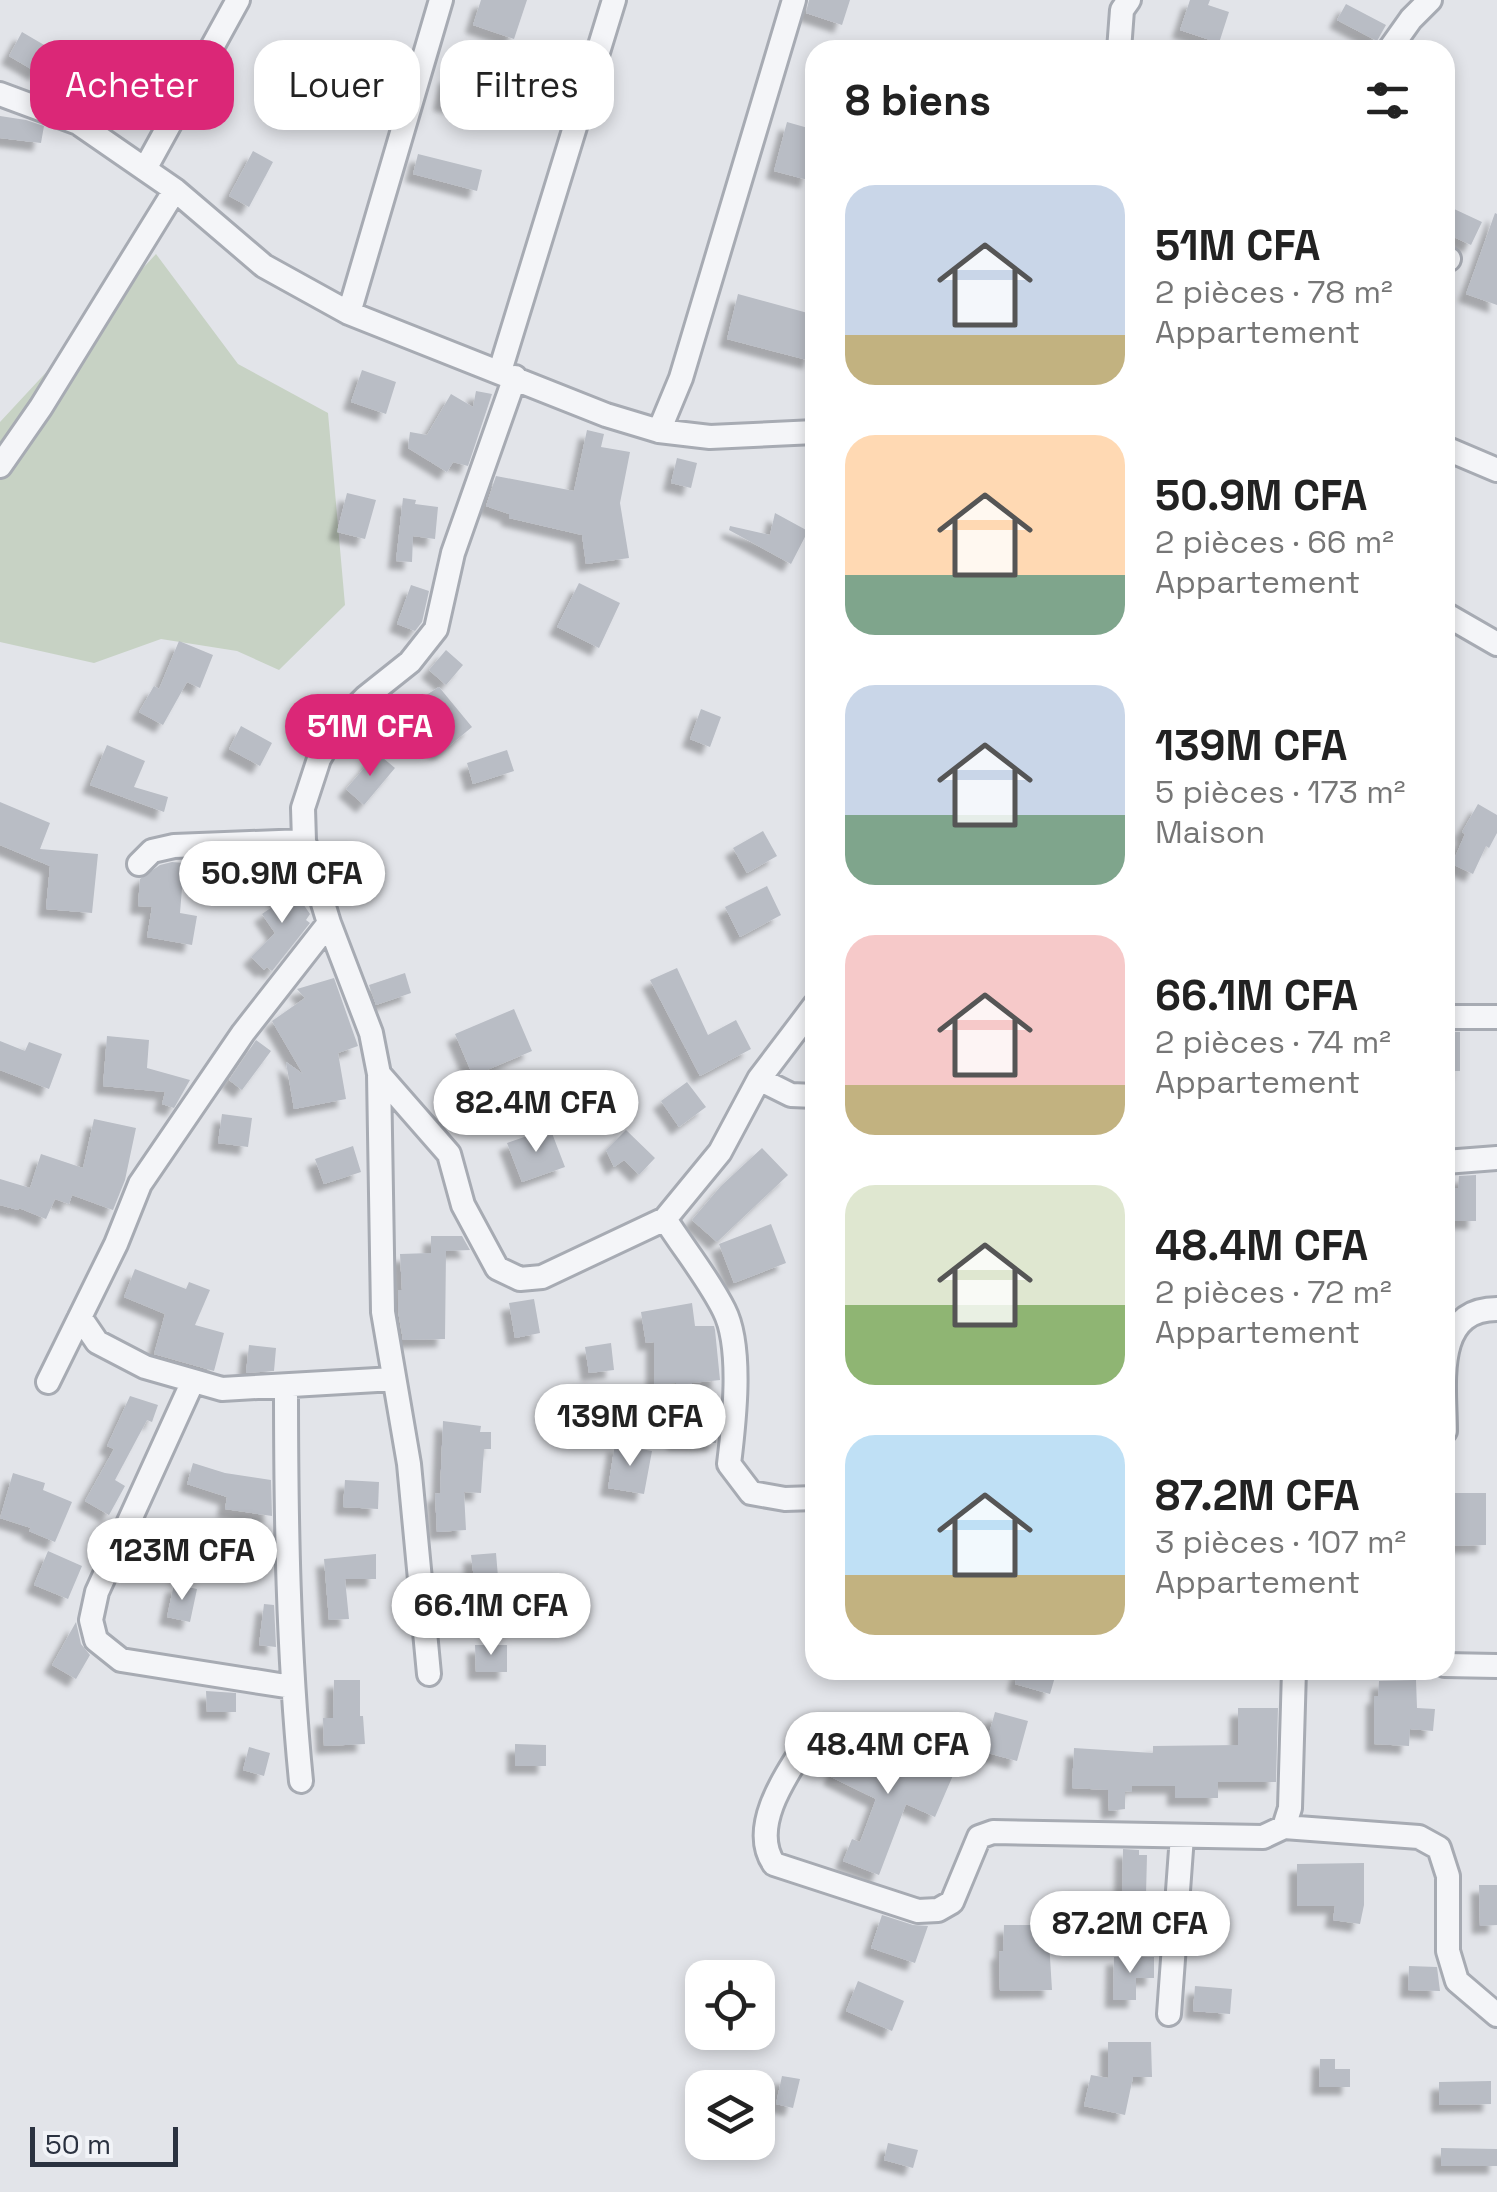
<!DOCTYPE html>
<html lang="fr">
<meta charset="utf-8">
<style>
body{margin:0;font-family:"Space Grotesk",sans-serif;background:#f2f2f2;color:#222;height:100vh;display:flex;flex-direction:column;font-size:38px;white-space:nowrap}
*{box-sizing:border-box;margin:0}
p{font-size:32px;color:#767676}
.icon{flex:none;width:55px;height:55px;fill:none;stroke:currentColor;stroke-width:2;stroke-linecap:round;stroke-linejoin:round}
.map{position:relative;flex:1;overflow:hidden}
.sheet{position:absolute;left:805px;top:40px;width:650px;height:1640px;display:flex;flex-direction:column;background:#fff;border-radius:30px;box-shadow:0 5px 15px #0003}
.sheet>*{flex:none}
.guide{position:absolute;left:30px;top:40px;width:625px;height:90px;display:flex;gap:20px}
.buttons{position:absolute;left:685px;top:1960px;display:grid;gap:20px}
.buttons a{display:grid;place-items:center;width:90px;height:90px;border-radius:20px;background:#fff;box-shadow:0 5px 15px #0003;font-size:50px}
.scale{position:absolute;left:30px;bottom:25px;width:148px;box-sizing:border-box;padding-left:10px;border:5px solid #2b3240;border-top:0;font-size:28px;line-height:35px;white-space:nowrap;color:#2b3240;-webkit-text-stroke:8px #f1f3f7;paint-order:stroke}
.price{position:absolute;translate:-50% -85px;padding:0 22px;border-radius:35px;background:#fff;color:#222;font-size:32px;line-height:65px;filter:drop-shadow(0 2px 5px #0008)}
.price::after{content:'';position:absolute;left:50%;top:60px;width:30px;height:22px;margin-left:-15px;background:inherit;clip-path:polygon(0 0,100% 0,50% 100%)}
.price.active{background:#db2777;color:#fff}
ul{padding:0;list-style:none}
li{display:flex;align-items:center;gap:30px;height:250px;padding:0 40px}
li span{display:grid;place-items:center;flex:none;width:280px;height:200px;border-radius:30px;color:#555}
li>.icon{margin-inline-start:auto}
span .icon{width:120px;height:120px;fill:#fffc;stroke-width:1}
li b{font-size:42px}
h2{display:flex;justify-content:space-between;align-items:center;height:120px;padding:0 40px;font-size:42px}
.tag{padding:0 35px;border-radius:30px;background:#fff;box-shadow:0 5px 15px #0003;font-size:35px;line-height:90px}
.tag.active{background:#db2777;color:#fff}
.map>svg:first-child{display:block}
.green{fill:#c7d2c4}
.building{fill:#b9bdc5;filter:url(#shadow)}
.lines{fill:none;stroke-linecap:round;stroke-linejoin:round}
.minor-casing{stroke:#a7abb3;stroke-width:28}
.minor{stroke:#f4f5f8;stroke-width:22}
</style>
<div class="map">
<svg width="1497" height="2192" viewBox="0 0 1497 2192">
<defs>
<filter id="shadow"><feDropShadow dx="-8" dy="8" stdDeviation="2.5" flood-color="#0004"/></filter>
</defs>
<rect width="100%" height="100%" fill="#e2e4e9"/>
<path class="green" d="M156,254L238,364L328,413L345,605L279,670L237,651L161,639L94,663L0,642V422Z"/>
<path class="building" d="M481,0H527L514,39L473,25Z
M809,0H850L842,25L806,13Z
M1190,0H1210L1208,5L1229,12L1219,43L1180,30Z
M1346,4L1386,25L1377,41L1337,20Z
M22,32L51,49L38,73L9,56Z
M447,75L482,82L476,110L441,103Z
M0,116L26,120L44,126L41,143L0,138Z
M787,122L815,130V155L808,180L774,171Z
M253,151L273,162L249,207L229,196Z
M418,154L482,170L477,191L413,174Z
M1452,208L1482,222L1471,245L1445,233Z
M1495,213L1497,214V305L1466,294Z
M738,294L815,315V346L811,361L727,339Z
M362,370L396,382L386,414L351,402Z
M476,391L492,394L468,466L453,462L447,472L408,448L410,432L427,435L451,394L473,407Z
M587,430L604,434L601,447L630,452L620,503L629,558L586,564L582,535L509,518V514L486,506L496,476L574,491Z
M677,458L697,463L691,488L671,483Z
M347,493L376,500L365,539L337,532Z
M403,498L416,500L415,504L438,507L435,539L413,536L412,562L396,561Z
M775,513L808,531L791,564L729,530L730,526L770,535Z
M579,583L620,603L599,648L557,627Z
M411,585L429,591L422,622L415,631L397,624Z
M179,641L213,655L200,688L187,682L163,725L139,712L154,686L159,689Z
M446,650L463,665L446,685L429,670Z
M439,687L472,727L443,751H437L420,730L433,720L420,699Z
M701,709L721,717L710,747L690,739Z
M241,726L272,743L260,766L229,749Z
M107,745L145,761L134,787L168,797L164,812L90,785Z
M507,750L514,771L473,784L467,763Z
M377,753L395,768L364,805L346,789Z
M0,802L50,823L40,849L98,854L92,913L46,909L50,866L0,845Z
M1478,804L1497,815V833L1489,848L1486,846L1473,874L1452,864L1465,834L1462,832Z
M763,831L777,856L747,873L733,848Z
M172,862L184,863L180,913L197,916L192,945L147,937L152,907L138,906L140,879L160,865Z
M285,878L310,914L306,920L310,923L272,971L267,967L264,970L251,957L275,933L262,914L281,901L271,888Z
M767,886L781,915L740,937L725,907Z
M677,968L708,1035L736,1020L751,1049L700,1076L650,980Z
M405,973L411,993L376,1005L369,985Z
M334,978L358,1046L338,1053L346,1099L294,1109L286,1062L303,1074L272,1021L305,998L297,989Z
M514,1009L532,1051L473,1076L455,1034Z
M1445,1032H1460V1071H1445Z
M107,1036L149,1040L147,1068L190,1080L174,1108L162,1104L165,1092L103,1086Z
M256,1040L271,1051L242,1090L229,1080Z
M0,1041L25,1051L29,1042L62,1054L49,1089L0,1070Z
M687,1082L706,1107L679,1127L661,1101Z
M222,1114L252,1118L248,1147L218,1143Z
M94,1119L136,1128L125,1180L113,1210L72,1195L69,1204L55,1199L46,1219L19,1208L18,1210L0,1205V1179L30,1188L41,1154L83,1168Z
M550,1128L565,1167L522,1182L507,1143Z
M626,1130L655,1158L639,1175L624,1160L614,1167L606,1150Z
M353,1146L361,1172L324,1184L315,1159Z
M762,1148L788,1175L717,1242L692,1220L721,1186Z
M1476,1175V1221H1445V1188H1458L1459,1176Z
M771,1224L786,1263L734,1283L719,1244Z
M431,1236H462L470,1250L446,1251L445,1339L403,1340L398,1311V1290H402L400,1254L431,1253Z
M135,1269L186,1289L189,1282L210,1290L195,1325L224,1333L214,1371L154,1354L165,1314L124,1297Z
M534,1299L540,1333L515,1338L509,1303Z
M692,1303L695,1326H714L715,1330L720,1380L692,1383V1412L719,1413L716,1443L675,1442L676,1383L654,1384V1342L646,1343L641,1312Z
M611,1343L614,1370L589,1373L585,1347Z
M249,1345L276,1348L274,1371L246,1373Z
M130,1396L158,1405L152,1422L147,1420L115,1480L125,1486L109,1515L85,1501L114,1449L107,1446Z
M443,1421L481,1426L480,1432H491V1449H484L481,1493L464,1492L466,1530L437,1532L435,1494L440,1493Z
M615,1444L652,1451L644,1494L608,1488Z
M193,1463L225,1473L271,1480L272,1516L225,1509L227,1497L187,1484Z
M13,1473L45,1483L43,1490L72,1502L55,1542L29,1531L31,1528L0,1518Z
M345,1480L379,1482L378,1509L343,1507Z
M1445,1493H1486V1545L1445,1546Z
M48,1551L82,1566L68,1599L34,1585Z
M496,1553L498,1577L474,1579L471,1555Z
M376,1554V1579H345L349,1619L329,1620L324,1559Z
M174,1584L197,1589L190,1622L167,1617Z
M264,1604L274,1605L276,1647L259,1645Z
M76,1622L81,1644L90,1655L76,1679L52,1665Z
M475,1645H507V1672H476Z
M1019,1670H1057L1050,1694L1015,1684Z
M334,1680H360V1716H363L365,1744L324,1746L323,1718H333Z
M1416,1680L1417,1708L1435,1709L1433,1731L1410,1729L1409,1746L1374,1744V1696H1378L1379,1681Z
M206,1691L236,1693V1712H207Z
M1238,1708H1278L1276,1782H1218V1798H1175V1786H1132V1792L1125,1791V1809L1109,1811L1108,1790L1072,1788L1074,1748L1153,1753V1746L1238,1745Z
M995,1712L1028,1721L1017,1761L984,1752Z
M848,1741L886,1759L889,1751L924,1763L926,1760L954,1773L935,1817L906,1804L879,1875L843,1861L852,1839L860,1842L876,1799L831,1777Z
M515,1744L546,1745V1766H515Z
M249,1747L270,1753L264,1776L243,1770Z
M1123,1849L1139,1850V1855H1147L1146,1895L1122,1894Z
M1364,1863V1905L1360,1924L1333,1920L1335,1906H1297V1864Z
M1479,1885H1497V1925L1480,1926Z
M882,1915L913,1925L928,1926L915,1963L871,1948Z
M1004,1925H1048L1052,1990L1000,1991L999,1952L1003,1951Z
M1114,1957H1154V1978H1136V2000H1113Z
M1409,1966L1437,1967L1440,1991L1408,1990Z
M858,1981L904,2001L892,2031L846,2011Z
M1195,1986L1232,1989L1230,2014L1193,2011Z
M1108,2042H1151L1152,2077H1133L1125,2115L1084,2106L1091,2075L1108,2078Z
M1320,2059H1335V2069H1350V2087H1319Z
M782,2076L800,2079L793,2108L776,2104Z
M1491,2081V2104L1439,2105V2082Z
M888,2143L918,2150L913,2168L884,2160Z
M1441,2148L1497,2149V2166H1441Z"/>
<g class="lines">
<defs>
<path id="minor" d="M1119,50L1122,10L1129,0
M1389,50L1411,19L1430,0
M0,94L78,123L175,190L264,266L349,313L606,415L659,431L710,437L815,432
M145,169L238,0
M1445,257L1449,259
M349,313L441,0
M500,371L614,0
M659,431L681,378L794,0
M1445,448L1497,470
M0,466L41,407L175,190
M1445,614L1497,644
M139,864L152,851L174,846L304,841
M1445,1017H1497
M379,1074L449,1154L463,1205L497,1268L520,1279L542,1277L665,1219L720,1152L759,1079L815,1005
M759,1079L791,1095L815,1096
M1445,1162L1497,1158
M665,1219C684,1249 708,1278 724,1310C743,1347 734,1423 729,1464L751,1493L785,1499L815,1498
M80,1317L97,1342L145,1367L222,1389L394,1379
M193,1381L97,1592L91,1620L96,1640L121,1660L292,1687
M48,1382L116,1244L140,1184L243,1033L329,923
M286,1387C286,1519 288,1650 301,1781
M1445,1431C1445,1386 1432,1309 1497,1309
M1445,1665L1497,1666
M429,1674L409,1464L383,1312L379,1074L371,1033L329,923L304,841L303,808L319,759L340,723L366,697L410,662L436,629L453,553L515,377
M813,1733C792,1767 747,1824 774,1864L918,1911L938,1910L952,1902L979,1837L993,1832L1263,1837L1284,1827L1290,1808L1294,1670
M1284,1827L1419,1837L1439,1848L1448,1876V1951L1457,1981L1497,2015
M1169,2014L1182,1836"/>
</defs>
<use href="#minor" class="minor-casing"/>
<use href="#minor" class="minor"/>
</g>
</svg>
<div class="buttons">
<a><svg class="icon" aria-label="locate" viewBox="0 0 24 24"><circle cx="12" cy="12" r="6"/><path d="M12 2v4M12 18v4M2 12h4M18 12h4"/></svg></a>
<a><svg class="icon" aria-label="layers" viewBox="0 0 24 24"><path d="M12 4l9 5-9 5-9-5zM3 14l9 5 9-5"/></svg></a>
</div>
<div class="scale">50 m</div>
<b class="price active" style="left:370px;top:779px">51M CFA</b>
<b class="price" style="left:282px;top:926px">50.9M CFA</b>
<b class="price" style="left:536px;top:1155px">82.4M CFA</b>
<b class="price" style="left:630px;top:1469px">139M CFA</b>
<b class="price" style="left:182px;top:1603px">123M CFA</b>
<b class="price" style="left:491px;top:1658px">66.1M CFA</b>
<b class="price" style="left:888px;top:1797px">48.4M CFA</b>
<b class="price" style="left:1130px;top:1976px">87.2M CFA</b>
<div class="guide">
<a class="tag active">Acheter</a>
<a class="tag">Louer</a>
<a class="tag">Filtres</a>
</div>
<section class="sheet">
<h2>8 biens<svg class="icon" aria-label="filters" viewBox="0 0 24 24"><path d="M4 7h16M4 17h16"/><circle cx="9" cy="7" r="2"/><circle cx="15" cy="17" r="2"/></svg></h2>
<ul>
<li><span style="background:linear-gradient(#c9d6e8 75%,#c2b280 0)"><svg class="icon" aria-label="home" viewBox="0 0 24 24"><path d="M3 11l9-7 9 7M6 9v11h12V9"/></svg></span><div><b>51M CFA</b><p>2 pièces · 78 m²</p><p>Appartement</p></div></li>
<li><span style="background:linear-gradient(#ffd9b3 70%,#7fa58c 0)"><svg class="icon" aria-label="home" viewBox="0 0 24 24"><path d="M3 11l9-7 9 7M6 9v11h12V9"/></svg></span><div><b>50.9M CFA</b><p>2 pièces · 66 m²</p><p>Appartement</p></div></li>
<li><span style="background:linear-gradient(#c9d6e8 65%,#7fa58c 0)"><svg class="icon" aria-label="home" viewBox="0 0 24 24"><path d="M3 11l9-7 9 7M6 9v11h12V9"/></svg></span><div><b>139M CFA</b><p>5 pièces · 173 m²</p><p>Maison</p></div></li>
<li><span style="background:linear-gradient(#f6c9c9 75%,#c2b280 0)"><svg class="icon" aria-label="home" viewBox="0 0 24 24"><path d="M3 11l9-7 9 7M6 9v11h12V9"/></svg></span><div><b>66.1M CFA</b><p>2 pièces · 74 m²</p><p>Appartement</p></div></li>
<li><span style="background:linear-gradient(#dfe7d0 60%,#8fb573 0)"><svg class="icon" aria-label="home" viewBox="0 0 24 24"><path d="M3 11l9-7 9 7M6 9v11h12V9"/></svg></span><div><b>48.4M CFA</b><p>2 pièces · 72 m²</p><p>Appartement</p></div></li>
<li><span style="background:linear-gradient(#bfe0f5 70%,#c2b280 0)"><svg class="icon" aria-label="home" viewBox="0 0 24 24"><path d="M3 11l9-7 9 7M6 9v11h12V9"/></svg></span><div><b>87.2M CFA</b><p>3 pièces · 107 m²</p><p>Appartement</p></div></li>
</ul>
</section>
</div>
